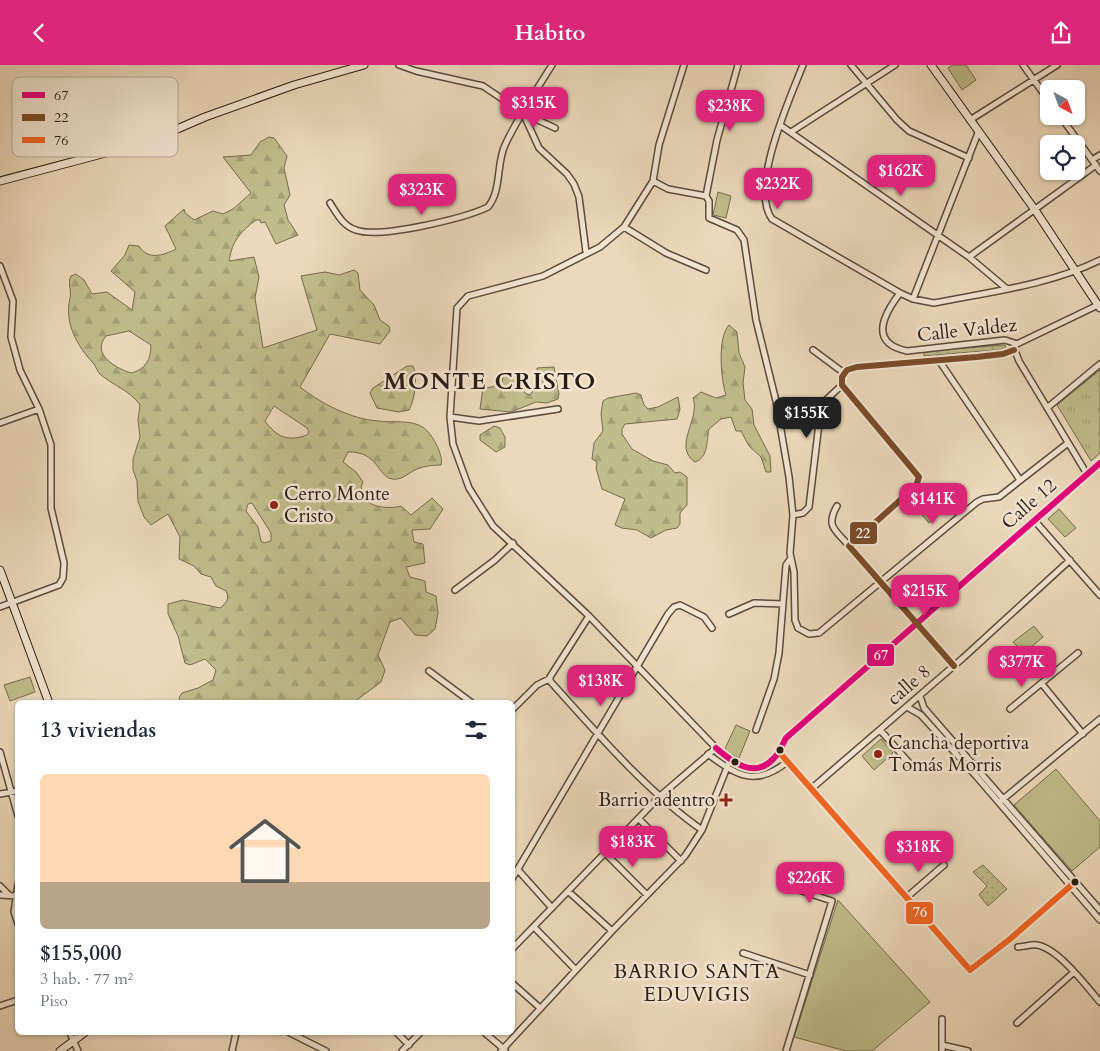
<!DOCTYPE html>
<html lang="es">
<meta charset="utf-8">
<style>
body{margin:0;font-family:Cardo,serif;background:#f6f6f7;color:#1f2937;height:100vh;display:flex;flex-direction:column;font-size:19px;white-space:nowrap}
*{box-sizing:border-box;margin:0}
p{font-size:16px;color:#747a83}
.icon{flex:none;width:28px;height:28px;fill:none;stroke:currentColor;stroke-width:2;stroke-linecap:round;stroke-linejoin:round}
.map{position:relative;flex:1;overflow:hidden}
.panel{position:absolute;left:15px;top:635px;width:500px;height:335px;display:flex;flex-direction:column;background:#fff;border-radius:8px;box-shadow:0 1px 4px #0004}
.panel>*{flex:none}
.needle{width:32px;rotate:139deg}
.fabs{position:absolute;left:1040px;top:15px;display:grid;gap:10px}
.fabs a{display:grid;place-items:center;width:45px;height:45px;border-radius:8px;background:#fff;box-shadow:0 1px 4px #0004;font-size:25px}
.price{position:absolute;translate:-50% -42px;padding:0 11px;border-radius:10px;background:#db2777;color:#fff;font-size:16px;line-height:32px;filter:drop-shadow(0 1px 2px #0008)}
.price::after{content:'';position:absolute;left:50%;top:30px;width:15px;height:11px;margin-left:-8px;background:inherit;clip-path:polygon(0 0,100% 0,50% 100%)}
.price.selected{background:#222;color:#fff}
ul{padding:0;list-style:none}
li{display:grid;align-content:center;gap:10px;height:265px;padding:0 25px}
li span{display:grid;place-items:center;height:155px;border-radius:8px;color:#555}
li>.icon{margin-inline-start:auto}
span .icon{width:90px;height:90px;fill:#fffc;stroke-width:1}
li b{font-size:21px}
h2{display:flex;justify-content:space-between;align-items:center;height:60px;padding:0 25px;font-size:21px}
header{display:flex;justify-content:space-between;align-items:center;height:65px;padding:0 25px;background:#db2777;color:#fff;font-size:22px;font-weight:800}
.map>svg:first-child{display:block}
.grass{fill:url(#grass-tufts);stroke:#746c4f}
.forest{fill:url(#forest-firs);stroke:#746c4f;fill-rule:evenodd}
.park{fill:url(#park-dots);stroke:#746c4f}
.pitch{fill:#c0bc8b;stroke:#746c4f}
.lines{fill:none;stroke-linecap:round;stroke-linejoin:round}
.street-casing{stroke:#5a4b3d;stroke-width:8}
.secondary-casing{stroke:#291c13;stroke-width:9}
.street{stroke:#f3e6d3;stroke-width:5}
.secondary{stroke:#f3e6d3;stroke-width:7}
.bus-1-casing{stroke:#f3e6d3;stroke-width:10}
.bus-2-casing{stroke:#f3e6d3;stroke-width:10}
.bus-3-casing{stroke:#f3e6d3;stroke-width:10}
.bus-1{stroke:#e5007d;stroke-width:6}
.bus-2{stroke:#7a4b2a;stroke-width:6}
.bus-3{stroke:#f26522;stroke-width:6}
.poi-dot{fill:#8f2418;stroke:#f3e6d3;stroke-width:2}
.bus-dot{fill:#291c13;stroke:#f3e6d3;stroke-width:2}
.labels{text-anchor:middle;dominant-baseline:central;stroke-width:5;stroke-linejoin:round;paint-order:stroke}
.street-label{font-size:19px;fill:#291c13;stroke:#f3e6d3}
.poi-label{font-size:19px;fill:#291c13;stroke:#f3e6d3;text-anchor:start}
.neighbourhood-label{font-size:20px;letter-spacing:1px;fill:#291c13;stroke:#f3e6d3}
.district-label{font-size:24px;font-weight:bold;letter-spacing:1px;fill:#291c13;stroke:#f3e6d3}
.key{fill:#f3e6d3;stroke:#b6a999;stroke-width:1}
.key-label{font-size:14px;fill:#291c13}
.line-badge{stroke:#f3e6d3;stroke-width:2}
.badge-label{font-size:14px;text-anchor:middle;font-weight:bold;fill:#fff}
</style>
<header><svg class="icon" aria-label="back" viewBox="0 0 24 24"><path d="M15 5l-7 7 7 7"/></svg>Habito<svg class="icon" aria-label="share" viewBox="0 0 24 24"><path d="M12 15V3M7 8l5-5 5 5M5 13v7h14v-7"/></svg></header>
<div class="map">
<svg width="1100" height="986" viewBox="0 0 1100 986">
<defs>
<pattern id="grass-tufts" width="24" height="20" patternUnits="userSpaceOnUse" patternTransform="scale(1.25)"><rect width="24" height="20" fill="#c0bc8b"/><path d="M3 7l-1-3M5 7V3M7 7l1-3M15 17l-1-3M17 17v-4M19 17l1-3" fill="none" stroke="#a5a177"/></pattern>
<pattern id="forest-firs" width="22" height="20" patternUnits="userSpaceOnUse" patternTransform="scale(1.25)"><rect width="22" height="20" fill="#c0bc8b"/><path d="M5 1l3.5 6h-7zM16 11l3.5 6h-7z" fill="#a5a177"/></pattern>
<pattern id="park-dots" width="8" height="8" patternUnits="userSpaceOnUse" patternTransform="scale(1.25)"><rect width="8" height="8" fill="#c0bc8b"/><path d="M2 2h.1M6 6h.1" fill="none" stroke="#a5a177" stroke-width="1.8" stroke-linecap="round"/></pattern>
</defs>
<rect width="100%" height="100%" fill="#ecd9bb"/>
<filter id="stains"><feTurbulence type="fractalNoise" baseFrequency=".004" numOctaves="4"/><feColorMatrix values="0 0 0 0 .2 0 0 0 0 .09 0 0 0 0 .02 0 0 0 .5 -.17"/></filter>
<radialGradient id="worn" r=".72"><stop offset=".6" stop-color="#630" stop-opacity="0"/><stop offset="1" stop-color="#630" stop-opacity=".3"/></radialGradient>
<path class="grass" d="M1100,305V388L1091,396L1057,340Z"/>
<path class="forest" d="M269,72L274,73L287,91L284,103L290,130L284,140L288,155L298,170L276,179L265,157L261,158L260,155H256C240,167 232,176 229,196L254,192L259,212L255,233L263,283L317,265L301,211L325,207L339,210L354,205L358,208L360,225L374,240L380,255L389,261L390,266L380,279L330,269L300,322C322,339 351,354 378,356C392,358 412,354 424,363C432,369 444,390 441,400C433,400 424,401 417,404C409,407 402,416 392,414C378,412 378,386 348,387L343,397L356,407L363,417L361,422C362,426 362,431 365,434C372,443 391,444 401,441L411,450L432,433L443,444L430,464L412,465L414,477L423,479L425,498L406,502L410,512L425,516L426,527L436,531L438,548L435,564L427,571L415,570L401,553L390,557L378,590L385,605L381,617L354,637H181L179,633L182,628L198,623L213,615L216,605L205,594L190,600L185,598L178,571L168,549V539L183,535L220,543C226,538 230,534 226,526L216,521L211,512L201,509L194,501L179,494L180,472L168,449L151,460L144,452L138,436L137,416L133,405V394L140,372L138,355L140,340C131,326 112,320 100,309C97,306 96,302 94,299C77,281 64,258 70,233C72,225 67,218 71,211L76,209L84,215L92,229L107,227L132,245L135,227L111,206L125,190L129,180L139,181C148,196 164,190 176,184L165,161L184,144L185,148L194,155L213,146L223,149L233,144L251,128L223,92L251,90L260,77ZM129,266L151,280C151,295 145,305 131,308C115,303 91,289 106,271ZM274,341L307,363L309,367L307,370C287,377 277,372 265,356ZM252,438L271,468V476L264,478L261,476L258,462L246,446L248,439Z
M729,260L737,267L739,288L745,302L743,318L745,335L752,344L754,360L770,391L771,407H766L761,392L749,381L741,366H736L731,352L721,354L709,364C706,376 709,392 695,397C672,382 701,353 693,333L701,327L716,333L726,330C721,315 717,273 729,260Z
M407,301H413C418,310 415,335 409,345L399,347L377,343L370,328L373,323Z
M554,302L559,329L558,334L547,338L536,337L511,347L480,344L483,323L492,322L502,317L504,307C517,307 519,319 525,328L530,330L538,319L537,303Z
M636,328L641,330L644,340L648,344L658,342L678,332L680,344L677,354L625,359L622,364V369L632,384L653,396L668,400L675,408L680,407L687,412V440L680,448V459L677,463L666,465L651,473L637,465L622,463L615,460L625,434L602,424L596,403L597,397L592,394L594,378L603,366L601,349L603,336L608,333Z
M494,361L500,363L505,372V382L496,387L480,375V370Z"/>
<path class="park" d="M1005,280L1006,284L924,291V286Z
M983,800L1007,824L988,841L979,830L987,821L973,807Z"/>
<path class="pitch" d="M953,0H966L976,15L962,25L948,3Z
M718,127L731,131L726,153L713,150Z
M921,428L940,448L929,458L911,437Z
M1059,444L1076,463L1065,472L1048,454Z
M1034,561L1043,572L1024,588L1013,577Z
M30,612L35,627L10,636L4,620Z
M736,660L750,666L739,693L724,686Z
M881,674L893,688L874,705L862,691Z
M1056,704L1100,756V782L1072,806L1014,740Z
M838,835L930,937L872,986H846L794,972Z"/>
<g class="lines">
<defs>
<path id="street" d="M399,0L416,6L483,21L523,48L539,83L567,109L574,119L579,132L586,187
M684,0L659,80L653,116L668,124L706,131
M803,0C790,33 749,123 772,154L900,228L913,234L934,238C989,227 1050,220 1100,195
M851,0L897,55L909,66L969,93
M1023,0L1049,36
M523,48L555,63
M1060,51L1100,106
M970,55L1057,0
M780,60L969,192L1007,224
M791,67L895,0
M1092,95L1100,90
M706,131L709,136V153L737,165L744,175L756,255L776,336L789,412L793,450L790,488L794,507L795,555L798,563L809,569L819,568L977,437L983,434L999,432L1068,378
M706,131L717,75L738,0
M330,138C337,149 343,161 356,165C380,174 465,153 488,142C502,125 496,99 505,80C518,52 536,26 552,0
M624,162L666,188L706,205
M969,192L1096,100
M0,201L13,236L11,272L20,305L39,344L51,380V443L64,498L63,513L59,520L0,542
M900,228C884,249 868,278 907,286L1005,275L1017,279L1100,239
M913,234L978,68
M1014,283L1019,296L1087,409
M813,285L844,308
M938,294L1020,415
M1047,343L1100,299
M450,352L479,356L558,344
M0,358L39,344
M837,441C825,462 836,465 849,481
M793,450L803,448L809,442L820,350L827,334L842,320
M1034,455L1100,530
M455,525L495,495L513,478
M729,549L754,538L783,539
M589,551L550,612V616C597,668 645,725 702,765
M954,601L849,481L916,421L919,412L842,320V312L847,305L857,302L977,292L1003,289L1014,285
M429,606L472,638
M1042,619L1083,669
M920,631L924,643L1100,845
M907,642L921,650L976,711L1100,855
M1010,644L1078,588
M512,645L537,620L549,614
M756,665L774,614L779,588L786,500L791,493
M880,665L911,700
M716,683C732,697 755,715 774,693C780,687 782,680 786,673L1100,398
M0,687L18,751
M779,687L970,905L1010,874L1075,817
M708,689C737,711 756,722 787,697
M811,724L963,593L1070,495
M0,729L18,726
M1002,735L1100,654
M639,754L681,796
M606,789L647,830
M518,805L552,843
M512,814L668,549L674,542L680,540L704,552L712,563
M18,820L14,847L18,859
M0,821L9,830
M569,827L612,866
M0,830L17,831
M907,832L944,800
M534,862L576,905
M1018,882C1024,882 1031,879 1037,880C1058,883 1087,922 1100,937
M512,884L660,731L716,683L589,551L493,461L469,423L453,379L450,352L457,243L468,231L543,211L600,182L624,162L653,116
M743,888L810,910
M512,918L540,943
M0,941L18,935
M942,954V986
M1017,958L1074,907
M70,968L78,986
M290,968L326,986
M397,968L409,980
M485,968L505,985
M942,980L968,986
M232,986L236,968
M402,986L420,968
M501,986L612,866L685,791L702,765L730,695
M786,986L832,836L793,823"/>
<path id="secondary" d="M931,0L1035,145L1100,243
M0,116L147,77L205,52L294,20L364,0
M0,505L49,638
M60,986L84,968"/>
</defs>
<use href="#street" class="street-casing"/>
<use href="#secondary" class="secondary-casing"/>
<use href="#street" class="street"/>
<use href="#secondary" class="secondary"/>
<defs>
<path id="bus-1" d="M716,683C732,697 755,715 774,693C780,687 782,680 786,673L1100,398"/>
<path id="bus-2" d="M954,601L849,481L916,421L919,412L842,320V312L847,305L857,302L977,292L1003,289L1014,285"/>
<path id="bus-3" d="M779,687L970,905L1010,874L1075,817"/>
</defs>
<use href="#bus-1" class="bus-1-casing"/>
<use href="#bus-2" class="bus-2-casing"/>
<use href="#bus-3" class="bus-3-casing"/>
<use href="#bus-1" class="bus-1"/>
<use href="#bus-2" class="bus-2"/>
<use href="#bus-3" class="bus-3"/>
</g>
<g class="poi-dot">
<circle cx="274" cy="440" r="5"/>
<circle cx="878" cy="689" r="5"/>
<path d="M723.5 727.5h5v5h5v5h-5v5h-5v-5h-5v-5h5z"/>
</g>
<g class="bus-dot">
<circle cx="780" cy="685" r="4.5"/>
<circle cx="735" cy="697" r="4.5"/>
<circle cx="1075" cy="817" r="4.5"/>
</g>
<g class="labels">
<g class="street-label">
<text transform="translate(967 265) rotate(-6)">Calle Valdez</text>
<text transform="translate(1029 439) rotate(-41)">Calle 12</text>
<text transform="translate(909 620) rotate(-41)">calle 8</text>
</g>
<g class="poi-label">
<text x="284" y="429">Cerro Monte<tspan x="284" dy="22">Cristo</tspan></text>
<text x="888" y="678">Cancha deportiva<tspan x="888" dy="22">Tomás Morris</tspan></text>
<text x="715" y="735" text-anchor="end">Barrio adentro</text>
</g>
<g class="neighbourhood-label">
<text x="697" y="906">BARRIO SANTA<tspan x="697" dy="23">EDUVIGIS</tspan></text>
</g>
<g class="district-label">
<text x="490" y="316">MONTE CRISTO</text>
</g>
</g>
<rect x="12" y="12" width="166" height="80" rx="8" class="key"/>
<rect x="22" y="27" width="23" height="6" fill="#e5007d"/>
<rect x="22" y="49" width="23" height="7" fill="#7a4b2a"/>
<rect x="22" y="72" width="23" height="6" fill="#f26522"/>
<g class="key-label">
<text x="54" y="35">67</text>
<text x="54" y="57">22</text>
<text x="54" y="80">76</text>
</g>
<g class="line-badge">
<rect x="849" y="456" width="29" height="24" rx="5" fill="#7a4b2a"/>
<rect x="866" y="578" width="29" height="24" rx="5" fill="#e5007d"/>
<rect x="905" y="836" width="29" height="24" rx="5" fill="#f26522"/>
</g>
<g class="badge-label">
<text x="863" y="473">22</text>
<text x="881" y="595">67</text>
<text x="920" y="852">76</text>
</g>
<rect width="100%" height="100%" filter="url(#stains)"/>
<rect width="100%" height="100%" fill="url(#worn)"/>
</svg>
<div class="fabs">
<a><svg class="needle" viewBox="-14 -14 28 28"><path d="M0-13l5 13h-10z" fill="#e53935"/><path d="M0 13l5-13h-10z" fill="#747a83"/></svg></a>
<a><svg class="icon" aria-label="locate" viewBox="0 0 24 24"><circle cx="12" cy="12" r="6"/><path d="M12 2v4M12 18v4M2 12h4M18 12h4"/></svg></a>
</div>
<b class="price" style="left:534px;top:64px">$315K</b>
<b class="price" style="left:730px;top:67px">$238K</b>
<b class="price" style="left:901px;top:132px">$162K</b>
<b class="price" style="left:778px;top:145px">$232K</b>
<b class="price" style="left:422px;top:151px">$323K</b>
<b class="price selected" style="left:807px;top:374px">$155K</b>
<b class="price" style="left:933px;top:460px">$141K</b>
<b class="price" style="left:925px;top:552px">$215K</b>
<b class="price" style="left:1022px;top:623px">$377K</b>
<b class="price" style="left:601px;top:642px">$138K</b>
<b class="price" style="left:633px;top:803px">$183K</b>
<b class="price" style="left:919px;top:808px">$318K</b>
<b class="price" style="left:810px;top:839px">$226K</b>
<section class="panel">
<h2>13 viviendas<svg class="icon" aria-label="filters" viewBox="0 0 24 24"><path d="M4 7h16M4 17h16"/><circle cx="9" cy="7" r="2"/><circle cx="15" cy="17" r="2"/></svg></h2>
<ul>
<li><span style="background:linear-gradient(#ffd9b3 70%,#b9a48a 0)"><svg class="icon" aria-label="home" viewBox="0 0 24 24"><path d="M3 11l9-7 9 7M6 9v11h12V9"/></svg></span><div><b>$155,000</b><p>3 hab. · 77 m²</p><p>Piso</p></div></li>
</ul>
</section>
</div>
